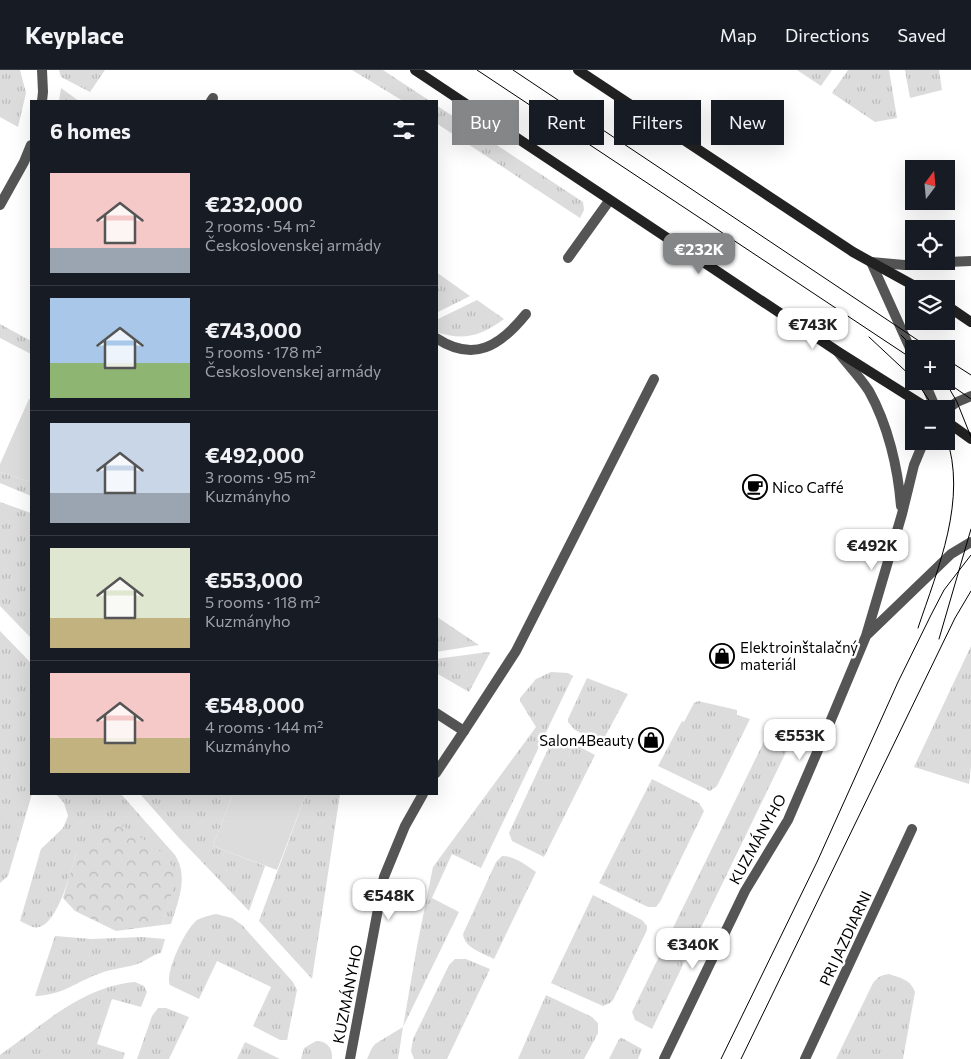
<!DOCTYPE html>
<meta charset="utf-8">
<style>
body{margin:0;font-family:Commissioner,sans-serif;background:#242831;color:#f1f3f6;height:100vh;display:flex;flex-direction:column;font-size:19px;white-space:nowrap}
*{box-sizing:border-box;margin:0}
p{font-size:16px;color:#9ea1a6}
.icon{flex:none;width:28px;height:28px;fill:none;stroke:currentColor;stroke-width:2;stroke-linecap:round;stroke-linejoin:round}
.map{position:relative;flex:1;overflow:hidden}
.side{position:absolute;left:30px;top:30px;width:408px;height:695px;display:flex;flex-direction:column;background:#171b24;border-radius:0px;box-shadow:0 5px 20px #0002}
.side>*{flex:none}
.banner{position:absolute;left:452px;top:30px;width:442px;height:45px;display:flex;gap:10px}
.needle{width:32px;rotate:16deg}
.fabs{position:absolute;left:905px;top:90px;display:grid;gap:10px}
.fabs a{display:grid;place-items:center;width:50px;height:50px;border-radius:0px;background:#171b24;box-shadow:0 5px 20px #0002;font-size:25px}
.price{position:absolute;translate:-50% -42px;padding:0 11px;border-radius:10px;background:#fff;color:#222;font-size:16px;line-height:32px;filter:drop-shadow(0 1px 2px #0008)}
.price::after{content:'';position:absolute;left:50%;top:30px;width:15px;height:11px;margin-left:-8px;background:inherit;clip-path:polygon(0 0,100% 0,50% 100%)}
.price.active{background:#858687;color:#fff}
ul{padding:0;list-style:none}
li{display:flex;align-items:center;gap:15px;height:125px;padding:0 20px}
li+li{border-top:1px solid #363941}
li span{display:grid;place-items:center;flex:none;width:140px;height:100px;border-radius:0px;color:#555}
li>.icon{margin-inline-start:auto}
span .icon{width:60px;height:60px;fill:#fffc;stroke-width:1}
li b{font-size:21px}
h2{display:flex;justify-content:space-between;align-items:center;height:60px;padding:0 20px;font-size:21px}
.chip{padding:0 18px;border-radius:0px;background:#171b24;box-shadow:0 5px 20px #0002;font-size:18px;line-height:45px}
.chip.active{background:#858687;color:#fff}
header{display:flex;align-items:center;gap:30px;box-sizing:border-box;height:70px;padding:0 25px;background:#171b24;border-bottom:1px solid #363941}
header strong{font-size:24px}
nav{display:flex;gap:28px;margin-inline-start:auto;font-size:18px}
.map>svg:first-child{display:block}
.grass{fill:url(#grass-tufts)}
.forest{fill:url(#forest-crowns)}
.garden{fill:#dcdcdc}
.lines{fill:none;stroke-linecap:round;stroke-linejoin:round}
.lane{stroke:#555;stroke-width:10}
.street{stroke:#555;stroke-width:10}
.secondary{stroke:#222;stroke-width:10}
.tram{stroke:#000;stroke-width:1}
.labels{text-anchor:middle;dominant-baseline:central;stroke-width:5;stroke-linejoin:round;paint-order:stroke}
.poi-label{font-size:15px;fill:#000;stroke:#fff;text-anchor:start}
.street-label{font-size:15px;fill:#000;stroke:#fff}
</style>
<header>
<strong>Keyplace</strong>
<nav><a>Map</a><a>Directions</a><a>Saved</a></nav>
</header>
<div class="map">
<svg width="971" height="989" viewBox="0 0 971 989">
<defs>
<pattern id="grass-tufts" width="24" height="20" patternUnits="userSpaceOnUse" patternTransform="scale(1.25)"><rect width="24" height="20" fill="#dcdcdc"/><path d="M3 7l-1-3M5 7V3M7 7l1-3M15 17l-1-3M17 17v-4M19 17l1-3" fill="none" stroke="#bbb"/></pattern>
<pattern id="forest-crowns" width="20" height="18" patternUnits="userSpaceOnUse" patternTransform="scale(1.25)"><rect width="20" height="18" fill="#dcdcdc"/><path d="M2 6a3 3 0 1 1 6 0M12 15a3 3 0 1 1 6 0" fill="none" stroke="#bbb"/></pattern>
</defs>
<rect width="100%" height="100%" fill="#fff"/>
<path class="grass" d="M0,0H20L26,23L18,57L0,47Z
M59,0H105L90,22L61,7Z
M352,0H383L430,31H403Z
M797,0H832L821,16Z
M848,0H889L897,48L875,52L832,23Z
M905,0H939L942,20L910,28Z
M61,18L79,31H59Z
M436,35L583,132L584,140L580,148L436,53Z
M436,202L470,226L436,243Z
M477,230L504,249C481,266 464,271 436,262V250Z
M0,254L31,271V284L0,268Z
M0,402L31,412V426L0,413Z
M0,432L31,443V568L0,536Z
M437,547L479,575L436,582Z
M0,561L31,593L32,724L8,806L0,813Z
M971,576V697L969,714L914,697Z
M488,582L490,583L469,622L436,603V589Z
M551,602L568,603L573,606L481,798L452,784L432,828L459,842L403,957L398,989H367L372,978L375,974L403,957L417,876L433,797L536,657L520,631V628L536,609Z
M587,608L628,624L601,674L575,660L568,652V649Z
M698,631L737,640V645L750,649L717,716L710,721L658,696L682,651L684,652L694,633Z
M774,651L793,656L787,680L652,959L635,950L632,942Z
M562,669L569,671L595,685L544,787L512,771L509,763L549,677L555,670Z
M652,709L699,733L704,741L660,832L656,837H648L599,813Z
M56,724H121L175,785C189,807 178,832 171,854L162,855L177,803L76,784C71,801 58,853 39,857C33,859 25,853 20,851L41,779L63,758L68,746L64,733Z
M140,724H233L213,776L265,796L249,841L179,768Z
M306,724H340L312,909L259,851Z
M502,786C515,786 526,795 536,802L494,889C483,883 464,878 463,864L496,792Z
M593,825L642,850L647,856V860L613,930L610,933L603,936L551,913Z
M216,844L232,848L242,855L293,912L297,920L287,970H280L253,956L271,917L217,891L199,929L170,915C164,903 186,858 197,850C203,847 210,845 216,844Z
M55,866L92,869L142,867L165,869L161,883C154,884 147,890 140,893C127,898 114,898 101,903C75,912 64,925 35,926Z
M455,889H466L490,899L447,989H414L411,981L413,969L449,895Z
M889,904C901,908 911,910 915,922L903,989H836L873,913C878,907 881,905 889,904Z
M135,912L144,916L147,922L141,937L112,929L97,974L125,983L123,989H0V985C41,956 83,916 135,912Z
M546,925L592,947L598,953V963L584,989H518Z
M158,938H166L189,947L169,989H137L152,946Z
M622,968L642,979L638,989H609L619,969Z
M316,971C327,971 333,978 332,989H301L304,978Z
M245,972L280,989H237Z"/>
<path class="forest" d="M118,753L157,778L178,803L162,855L116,861L75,841L63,828L76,784Z"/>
<path class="garden" d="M29,329H31V412L0,402V394Z
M233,724H306L277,800L213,776Z"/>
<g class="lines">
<path class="lane" d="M211,31L213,28
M568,188L609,131
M436,268C474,293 500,276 526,244
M464,661L516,581L654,309
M805,989L912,759"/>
<path class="street" d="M42,0L43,22L42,31
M0,135L24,92L31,75
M871,192L914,287
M871,192L904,195L925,193L971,191
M838,282C848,295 860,307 869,321C888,355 898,398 901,436
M924,311L936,339
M946,340L957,332L971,326
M867,565L951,484L971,472
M436,643L464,661L436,703
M350,989L384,807L405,756L423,724
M664,989L745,821L788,750L828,657L866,566L902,444L914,395L924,371"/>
<path class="secondary" d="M415,0L837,281L929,339
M578,0L853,182L920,219
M946,235L971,252
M946,351L971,369"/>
<path class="tram" d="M477,0L914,290
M513,0L931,279
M901,265L915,279
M869,267L914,309
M946,289L971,305
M916,311L935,339
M945,311L957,332L971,367
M948,313L971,329
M918,558C938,498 968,429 946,366
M939,569L971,459
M721,989L817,792L898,612L931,545L944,520L971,485
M741,989L955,548L971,521"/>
</g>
<defs>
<symbol id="cafe-ring" viewBox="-11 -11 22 22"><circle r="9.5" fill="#fff" stroke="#000" stroke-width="1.5"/><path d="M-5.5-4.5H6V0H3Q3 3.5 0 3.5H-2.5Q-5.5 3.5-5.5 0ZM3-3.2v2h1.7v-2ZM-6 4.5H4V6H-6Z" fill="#000"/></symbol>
<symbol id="shop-ring" viewBox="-11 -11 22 22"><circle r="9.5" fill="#fff" stroke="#000" stroke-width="1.5"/><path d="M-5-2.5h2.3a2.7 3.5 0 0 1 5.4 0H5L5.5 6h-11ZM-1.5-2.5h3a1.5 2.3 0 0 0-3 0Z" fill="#000"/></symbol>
</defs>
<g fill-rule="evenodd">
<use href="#cafe-ring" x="741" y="403" width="28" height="28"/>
<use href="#shop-ring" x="708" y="572" width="28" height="28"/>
<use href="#shop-ring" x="637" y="656" width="28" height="28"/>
</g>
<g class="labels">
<g class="poi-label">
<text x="772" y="417">Nico Caffé</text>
<text x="740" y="577">Elektroinštalačný<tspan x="740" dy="17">materiál</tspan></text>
<text x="634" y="670" text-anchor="end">Salon4Beauty</text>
</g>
<g class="street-label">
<text transform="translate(757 769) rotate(-61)">KUZMÁNYHO</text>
<text transform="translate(845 868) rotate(-65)">PRI JAZDIARNI</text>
<text transform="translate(347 924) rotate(-79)">KUZMÁNYHO</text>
</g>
</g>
</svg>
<div class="fabs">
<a><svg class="needle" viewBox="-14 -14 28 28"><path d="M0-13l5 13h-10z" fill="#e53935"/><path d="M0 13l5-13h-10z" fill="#9ea1a6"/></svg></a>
<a><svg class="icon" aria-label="locate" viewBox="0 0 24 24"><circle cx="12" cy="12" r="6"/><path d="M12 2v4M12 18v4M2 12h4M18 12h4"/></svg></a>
<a><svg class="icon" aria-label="layers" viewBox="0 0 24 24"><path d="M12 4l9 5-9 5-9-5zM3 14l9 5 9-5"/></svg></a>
<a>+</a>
<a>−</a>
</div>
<b class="price active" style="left:699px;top:205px">€232K</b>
<b class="price" style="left:813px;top:280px">€743K</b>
<b class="price" style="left:872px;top:501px">€492K</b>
<b class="price" style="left:800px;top:691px">€553K</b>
<b class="price" style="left:389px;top:851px">€548K</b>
<b class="price" style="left:693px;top:900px">€340K</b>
<div class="banner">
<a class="chip active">Buy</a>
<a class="chip">Rent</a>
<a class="chip">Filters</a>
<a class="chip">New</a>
</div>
<section class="side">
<h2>6 homes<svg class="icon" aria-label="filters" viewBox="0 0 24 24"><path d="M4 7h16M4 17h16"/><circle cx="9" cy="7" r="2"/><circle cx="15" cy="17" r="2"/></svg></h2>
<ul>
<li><span style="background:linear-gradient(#f6c9c9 75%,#9aa5b1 0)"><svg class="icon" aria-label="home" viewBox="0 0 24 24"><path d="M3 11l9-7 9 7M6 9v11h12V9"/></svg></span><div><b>€232,000</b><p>2 rooms · 54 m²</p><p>Československej armády</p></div></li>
<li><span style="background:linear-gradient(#a9c7e8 65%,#8fb573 0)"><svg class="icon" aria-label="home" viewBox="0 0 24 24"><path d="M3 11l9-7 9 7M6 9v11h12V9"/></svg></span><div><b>€743,000</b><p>5 rooms · 178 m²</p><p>Československej armády</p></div></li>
<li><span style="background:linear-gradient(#c9d6e8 70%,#9aa5b1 0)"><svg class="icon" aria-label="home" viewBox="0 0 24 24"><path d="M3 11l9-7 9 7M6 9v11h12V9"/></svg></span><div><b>€492,000</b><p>3 rooms · 95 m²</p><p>Kuzmányho</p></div></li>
<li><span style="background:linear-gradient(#dfe7d0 70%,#c2b280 0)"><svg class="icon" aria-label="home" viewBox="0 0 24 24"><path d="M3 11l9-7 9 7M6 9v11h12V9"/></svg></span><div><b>€553,000</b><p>5 rooms · 118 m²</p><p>Kuzmányho</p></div></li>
<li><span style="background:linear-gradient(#f6c9c9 65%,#c2b280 0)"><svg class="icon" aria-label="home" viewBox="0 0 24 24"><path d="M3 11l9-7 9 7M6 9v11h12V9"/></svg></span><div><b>€548,000</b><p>4 rooms · 144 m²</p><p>Kuzmányho</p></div></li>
</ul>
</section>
</div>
